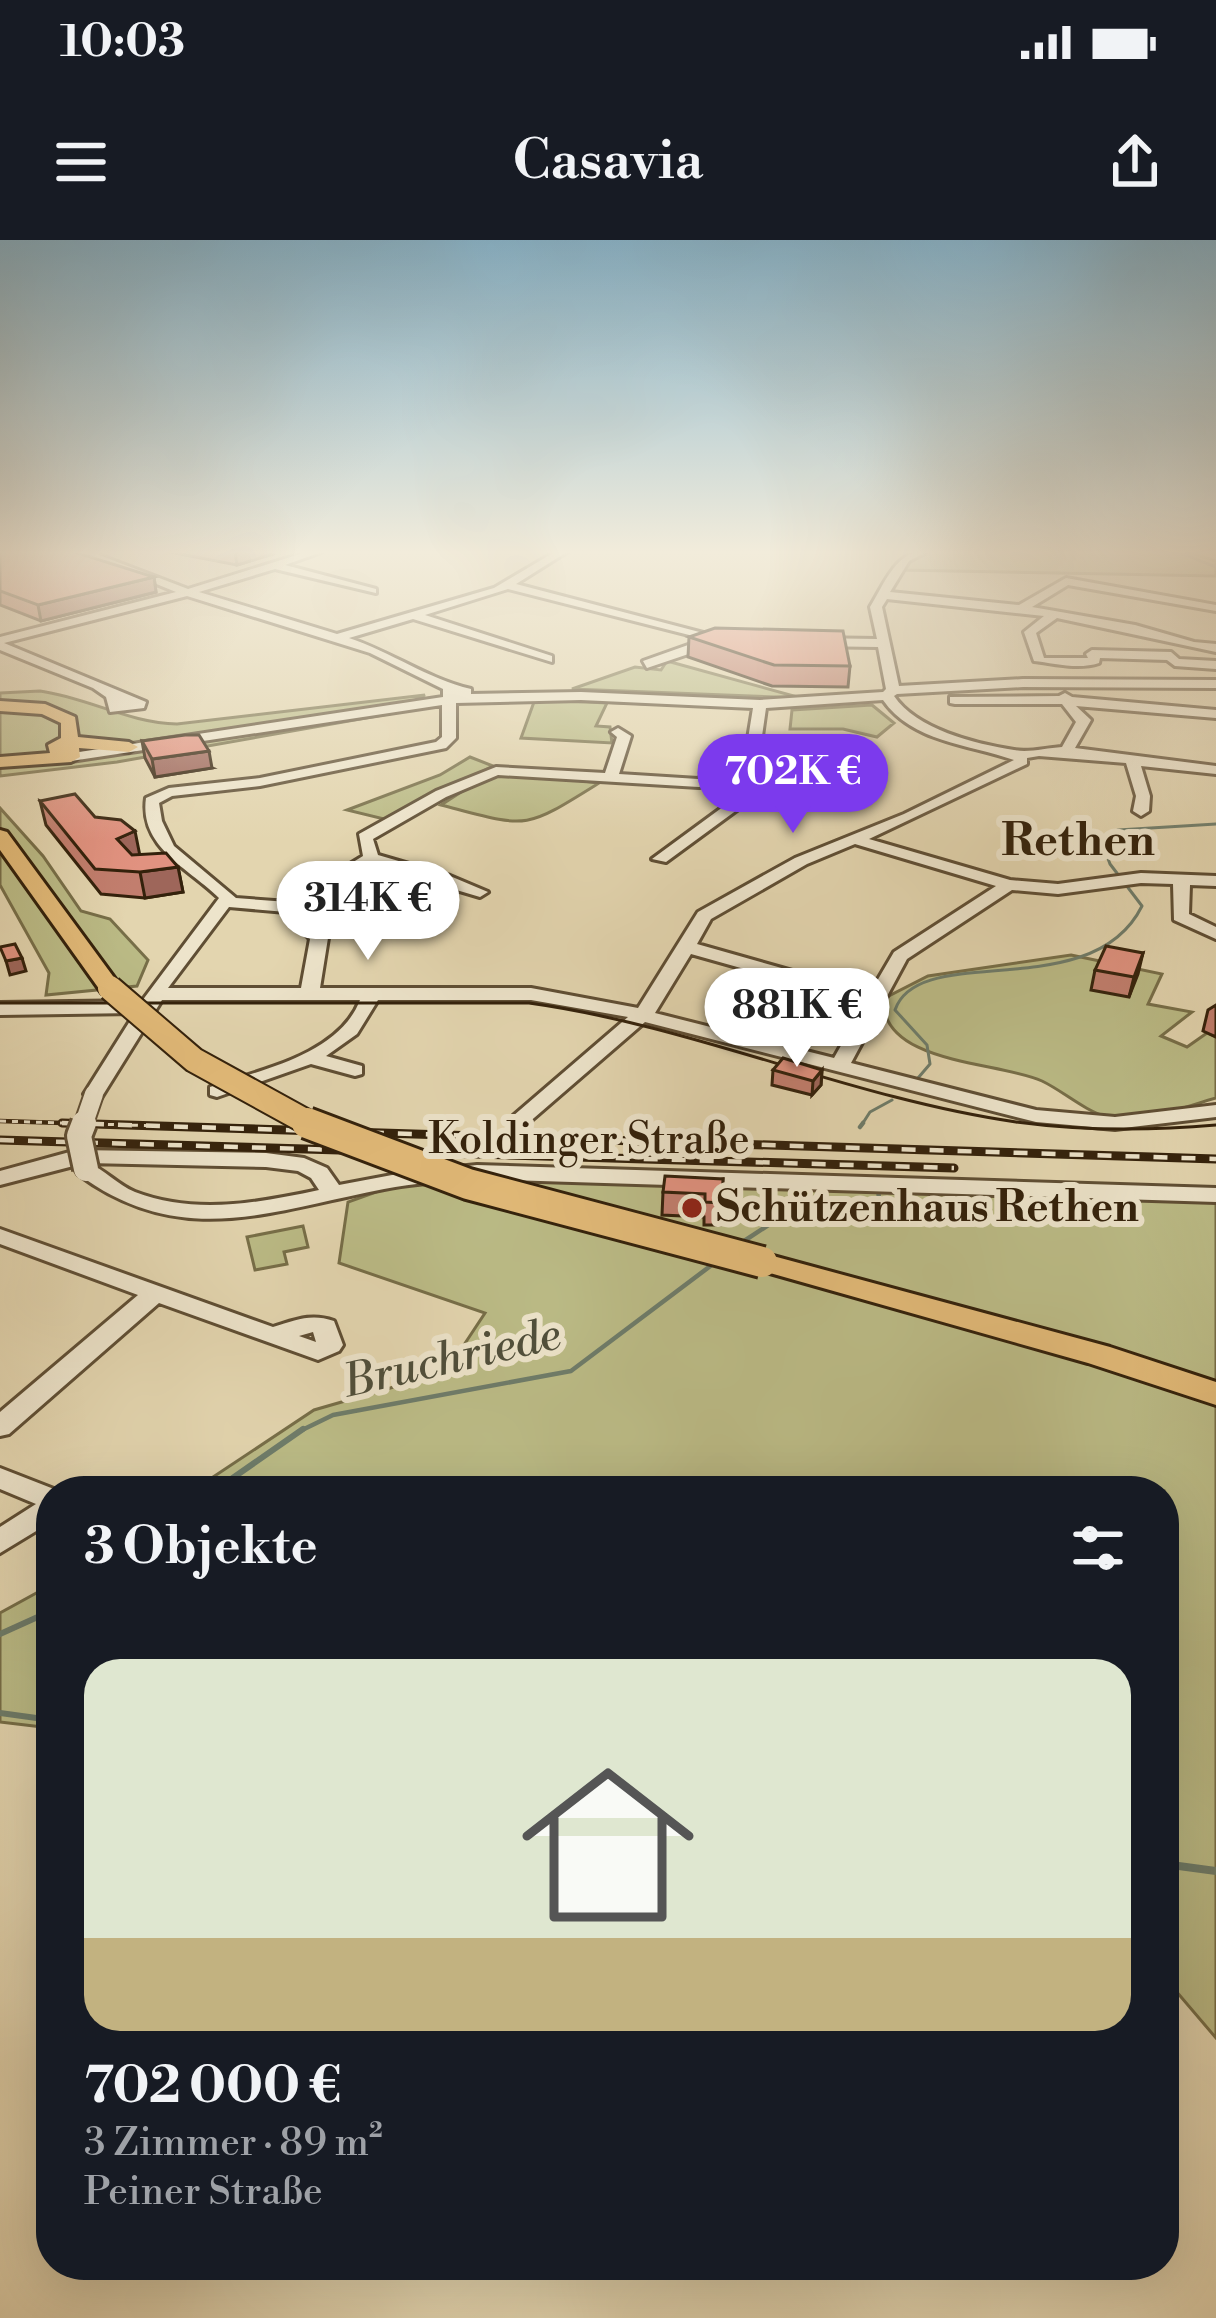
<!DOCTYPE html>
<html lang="de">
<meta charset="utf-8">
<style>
body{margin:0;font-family:"Libre Bodoni",serif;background:#242831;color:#f1f3f6;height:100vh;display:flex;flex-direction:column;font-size:45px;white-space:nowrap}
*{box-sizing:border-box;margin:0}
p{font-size:39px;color:#9ea1a6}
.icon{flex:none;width:66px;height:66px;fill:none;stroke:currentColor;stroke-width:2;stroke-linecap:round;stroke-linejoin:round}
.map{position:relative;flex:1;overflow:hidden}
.sheet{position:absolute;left:36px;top:1236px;width:1143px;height:804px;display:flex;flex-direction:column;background:#171b24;border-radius:48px;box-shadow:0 12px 48px #0002}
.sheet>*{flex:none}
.price{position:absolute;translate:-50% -102px;padding:0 27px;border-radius:42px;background:#fff;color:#222;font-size:39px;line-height:78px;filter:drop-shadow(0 3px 6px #0008)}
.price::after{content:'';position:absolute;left:50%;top:72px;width:36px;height:27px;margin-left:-18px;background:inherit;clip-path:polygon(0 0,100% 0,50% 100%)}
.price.on{background:#7c3aed;color:#fff}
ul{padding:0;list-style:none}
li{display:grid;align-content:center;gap:24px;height:636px;padding:0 48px}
li span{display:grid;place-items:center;height:372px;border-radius:36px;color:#555}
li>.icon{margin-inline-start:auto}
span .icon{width:216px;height:216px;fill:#fffc;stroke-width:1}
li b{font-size:51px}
h2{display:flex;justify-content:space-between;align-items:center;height:144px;padding:0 48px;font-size:51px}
.status{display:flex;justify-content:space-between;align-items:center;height:84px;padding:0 60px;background:#171b24;direction:ltr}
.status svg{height:33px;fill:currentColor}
header{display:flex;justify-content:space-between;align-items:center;height:156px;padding:0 48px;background:#171b24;font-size:54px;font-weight:600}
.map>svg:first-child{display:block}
.green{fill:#bbbb86;stroke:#776e48;stroke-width:3}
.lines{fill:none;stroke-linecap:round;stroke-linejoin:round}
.stream-far3{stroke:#6e7c6a;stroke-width:3}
.stream-far2{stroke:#6e7c6a;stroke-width:4.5}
.stream-far1{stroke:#6e7c6a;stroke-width:6}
.stream{stroke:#6e7c6a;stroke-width:8}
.minor-casing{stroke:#5f4e34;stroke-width:6}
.major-casing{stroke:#33210b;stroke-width:6}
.minor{fill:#ede4cb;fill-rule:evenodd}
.major{fill:#e2ba78;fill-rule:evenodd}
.tram{stroke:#33210b;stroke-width:3}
.rail-far1-casing{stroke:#33210b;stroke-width:4.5}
.rail-casing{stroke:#33210b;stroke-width:9}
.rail-far1{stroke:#ede4cb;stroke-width:3;stroke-dasharray:6;stroke-linecap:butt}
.rail{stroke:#ede4cb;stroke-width:4.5;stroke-dasharray:14;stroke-linecap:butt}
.minor-bridge-far1-casing{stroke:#5f4e34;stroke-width:22;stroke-linecap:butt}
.minor-bridge-casing{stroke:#5f4e34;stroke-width:30;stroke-linecap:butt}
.major-bridge-far1-casing{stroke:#33210b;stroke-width:28;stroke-linecap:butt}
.major-bridge-casing{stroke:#33210b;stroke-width:36;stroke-linecap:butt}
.minor-bridge-far1{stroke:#ede4cb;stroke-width:18}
.minor-bridge{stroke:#ede4cb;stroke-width:24}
.major-bridge-far1{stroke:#e2ba78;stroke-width:24}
.major-bridge{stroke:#e2ba78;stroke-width:30}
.wall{fill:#c27e6e;stroke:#33210b;stroke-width:3}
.shaded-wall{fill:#9e665a;stroke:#33210b;stroke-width:3}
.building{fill:#e19280;stroke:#33210b;stroke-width:3}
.poi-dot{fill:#8f2418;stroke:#ede4cb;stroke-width:4.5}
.labels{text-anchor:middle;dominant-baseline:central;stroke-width:12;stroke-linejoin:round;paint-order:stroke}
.street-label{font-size:42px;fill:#33210b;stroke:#ede4cb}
.poi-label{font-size:42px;font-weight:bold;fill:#33210b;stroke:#ede4cb;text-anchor:start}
.far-district-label{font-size:45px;font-weight:bold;fill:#33210b;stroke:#ede4cb}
.water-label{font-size:45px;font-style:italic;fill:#504f3b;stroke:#ede4cb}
</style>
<div class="status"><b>10:03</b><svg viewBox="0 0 49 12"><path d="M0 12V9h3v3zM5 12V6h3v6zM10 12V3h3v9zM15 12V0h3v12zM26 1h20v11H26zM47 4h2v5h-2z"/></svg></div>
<header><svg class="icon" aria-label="menu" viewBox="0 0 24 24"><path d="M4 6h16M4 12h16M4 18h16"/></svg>Casavia<svg class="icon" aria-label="share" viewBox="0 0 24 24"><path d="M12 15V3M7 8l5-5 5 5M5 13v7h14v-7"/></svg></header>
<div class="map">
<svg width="1216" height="2078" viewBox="0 0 1216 2078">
<rect width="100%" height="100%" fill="#e3d5af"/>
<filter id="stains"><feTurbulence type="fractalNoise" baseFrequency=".00167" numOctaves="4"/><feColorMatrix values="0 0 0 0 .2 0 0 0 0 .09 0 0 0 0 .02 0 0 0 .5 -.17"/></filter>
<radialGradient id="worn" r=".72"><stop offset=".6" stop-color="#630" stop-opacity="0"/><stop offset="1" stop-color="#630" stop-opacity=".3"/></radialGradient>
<path class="green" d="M929,310H1182L1216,321V336L901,330L909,319Z
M667,421L801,458L572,449L635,427L661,430Z
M40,451C89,458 129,483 177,484L425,455L409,464L411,470L117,522L0,536V453Z
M543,457L756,468L569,461L607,463L596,486L610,487L612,503L521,498L534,462L555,461Z
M872,465L894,483L877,497L843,489H790L792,470Z
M470,517L493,526L388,580L347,570L440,535Z
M510,532L599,543C522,591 529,588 441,565L489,534Z
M0,568L43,616L81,671L110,679L148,720L137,746L46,755L49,733L0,645Z
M1071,715L1162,734L1148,764L1192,772L1161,796L1187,807L1207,793L1216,797V858C1184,867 1141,885 1107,877C1085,871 1063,851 1042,841C998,821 882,825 883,759L928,736Z
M500,939L1216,957V1798L1164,1737V1251H192L314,1170L446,1132L485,1073L339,1023L348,962L401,943Z
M303,986L308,1007L284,1012L287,1024L255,1030L247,997Z
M51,1345V1488L0,1482V1373Z"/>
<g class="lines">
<path class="stream-far3" d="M1174,310L1216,327
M918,838L930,824L927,805L895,770C919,700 1092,767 1142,666L1110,624L1100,597L1118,590L1216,584
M861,886L870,872L892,860"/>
<path class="stream-far2" d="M860,887L863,883
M741,1003L776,980L867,973L880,964L878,951
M298,1192L333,1175L571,1131L717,1021"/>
<path class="stream-far1" d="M214,1251L303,1189
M0,1394L51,1371
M0,1473L51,1480"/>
<path class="stream" d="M1164,1624L1216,1631"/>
<defs>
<path id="minor" d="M73,310H86L188,349L313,310H327L285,325L376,349V353L275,329L199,352L337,394L494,348L558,310H570L516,344L730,400L647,428L643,421L705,399L508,349L425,375L552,416V422L413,379L349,398C391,412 428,439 471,449V454L581,452L760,460L883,452L886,449L878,407L812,406L806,402L812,398L877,399L870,367C885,343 896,309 930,310L909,321L890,352L1019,365L1066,338L1216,365V371L1068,345L1032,367L1135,385L1194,402L1216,404V412L1057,378L1036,393L1044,418H1088L1086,414L1092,410L1171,412L1179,419L1216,421V429L1175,426L1167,420L1100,418L1099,423C1078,430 1053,423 1034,421L1024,392L1044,376L887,359L882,367L899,446L1023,439L1216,440V448L1023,447L897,454L894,456C916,489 975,504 1014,510C1028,513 1046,508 1062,507L1076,482L1062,464H955L950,463V457L1059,456L1065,453L1072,457L1216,470V478L1076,466L1091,480L1075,508L1216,526V534L1141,526L1150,556L1149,571L1141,576L1133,571L1136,556L1126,523L1039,516L1027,518V524L869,599L1010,640L1058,644L1141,633L1216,636V646L1190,645L1189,674L1216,687V699L1174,680L1173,644L1141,643L1058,654L1012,650L907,719L851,823L1036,870L1115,877L1216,865V877L1115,889L1036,882L645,782L527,884L520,886L510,880L513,876L628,777L531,760H378L357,794L326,816L362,826V834L355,836L311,824L217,857L210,855V847C260,830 339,815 360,760H162L101,858H87L84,854L135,773L0,775V763L142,761L219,658C189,628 139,608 146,558L169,548L260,538L436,502L442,497V465L71,521L66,520V514L443,457V449L370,413L187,356L4,403L146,462L144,468L110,472L106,457L93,448L0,410V397L176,352ZM581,460L753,468L747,505L698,539L619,534L631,496L618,488L611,492L617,497L605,533L496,527L436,551L359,594L363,616L288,662L236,658L174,606L162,581L159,563L172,556L260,546L446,508L456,498V463ZM883,460C912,502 968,504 1014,520L904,574L795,618L698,672L638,768L531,748H320L328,698L301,668L373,624L427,641L368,669L365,673L374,678L443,646L480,657L488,652L450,636L378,615L373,599L446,557L498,535L699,547L714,543L757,511L854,517L861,513L859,510L761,503L766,468ZM855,604L996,646L894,712L870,753L697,704L711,679L807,624ZM229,667L286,672L310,699L301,748H168ZM691,714L865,763L834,818L655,773Z
M796,533L803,537L801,540L741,567L666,622L652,619L731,561Z
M77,910L266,913L304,918L327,928L339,945L408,932L477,925L1216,948V962L477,939C446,941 414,943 384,949C270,971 181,1010 78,934L75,929L85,923L0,945V931ZM87,923L266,927L298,931L311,938L319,950C258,963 195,975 135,952C117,945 105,929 87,923Z
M0,989L273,1087C296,1080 311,1073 334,1081L343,1105L339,1111L318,1120L159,1063L9,1194L0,1196V1172L138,1055L0,1004ZM313,1092L316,1102L299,1096Z
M0,1228L59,1251H51V1282L0,1313V1287L36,1264L0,1249Z"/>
<path id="major" d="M0,461L45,464L75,477L78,497L129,502L138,507L129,512L79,508L80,517L71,522L0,527V517L50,513L48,505L61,498V483L42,474L0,471Z
M0,590L7,592L118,743V753H102L0,610Z
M762,1013L1110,1107L1216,1142V1165L1088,1123L752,1028L747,1022Z"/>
</defs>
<use href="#minor" class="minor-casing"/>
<use href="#major" class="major-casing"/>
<use href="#minor" class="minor"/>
<use href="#major" class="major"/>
<path class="tram" d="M0,763H529C695,786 850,858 1016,882C1083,891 1148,891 1216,885"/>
<defs>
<path id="rail-far1" d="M0,881L158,886"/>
<path id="rail" d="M62,883L1216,919
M0,900L954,928"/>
</defs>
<use href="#rail-far1" class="rail-far1-casing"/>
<use href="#rail" class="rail-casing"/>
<use href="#rail-far1" class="rail-far1"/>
<use href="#rail" class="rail"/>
<defs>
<path id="minor-bridge-far1" d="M83,886L94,854"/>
<path id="minor-bridge" d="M84,883L79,896L86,929"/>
<path id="major-bridge-far1" d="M110,748L194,820L314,886"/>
<path id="major-bridge" d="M307,883L468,944L762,1022"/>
</defs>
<use href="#minor-bridge-far1" class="minor-bridge-far1-casing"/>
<use href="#minor-bridge" class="minor-bridge-casing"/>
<use href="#major-bridge-far1" class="major-bridge-far1-casing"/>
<use href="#major-bridge" class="major-bridge-casing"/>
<use href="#minor-bridge-far1" class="minor-bridge-far1"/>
<use href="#minor-bridge" class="minor-bridge"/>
<use href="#major-bridge-far1" class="major-bridge-far1"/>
<use href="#major-bridge" class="major-bridge"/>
</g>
<path class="wall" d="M0,310L154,337L156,352L41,381L0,365Z
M159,310H272L273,314L237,325Z
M689,397L850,426L848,447L772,446L688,417Z
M142,501L212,528L155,537L145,518Z
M40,561L140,615L178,627L183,652L145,658L101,654L46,585Z
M1143,713L1129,757L1091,750L1095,730Z
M1216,765V797L1203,791L1208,770Z
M773,830H822L821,845L812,855L772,845Z
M723,939L720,985H704V977L662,975L663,952Z"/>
<path class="shaded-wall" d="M242,310H272L273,314L237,325L235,312Z
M154,337L156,352L41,381L38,365Z
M209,511L212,528L155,537L152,519Z
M135,591L140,616L122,624L117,599Z
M178,627L183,652L145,658L140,632Z
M1143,713L1138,734L1129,757L1134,737Z
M22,718L26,731L10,735L6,721Z
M822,830L821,845L812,855L813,841Z"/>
<path class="building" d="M0,310H68L154,337L38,365L0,351Z
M715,388L843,391L850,426L774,425L689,397Z
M185,495H199L209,511L152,519L142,501Z
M75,554L95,577L121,580L135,591L117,599L132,615L166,613L178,627L140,632L95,629L40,561Z
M15,704L22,718L6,721L0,707Z
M1106,706L1143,713L1134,737L1095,730Z
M783,818L822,830L813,841L773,830Z
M665,936L723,939L722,963L705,962V954L663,952Z"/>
<linearGradient id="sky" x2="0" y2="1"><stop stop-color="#87b6cf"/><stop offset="0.52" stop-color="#f2ecdb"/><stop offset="1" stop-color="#f2ecdb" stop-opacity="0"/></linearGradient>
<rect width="1216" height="601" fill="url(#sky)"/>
<circle class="poi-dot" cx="692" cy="968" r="12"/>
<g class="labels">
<g class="street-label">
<text x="589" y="900">Koldinger Straße</text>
</g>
<g class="poi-label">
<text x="716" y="968">Schützenhaus Rethen</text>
</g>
<g class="far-district-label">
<text x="1078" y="601">Rethen</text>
</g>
<g class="water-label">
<text transform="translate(452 1119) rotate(-13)">Bruchriede</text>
</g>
</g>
<rect width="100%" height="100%" filter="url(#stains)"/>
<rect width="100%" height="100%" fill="url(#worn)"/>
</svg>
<b class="price on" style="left:793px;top:596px">702K €</b>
<b class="price" style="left:368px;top:723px">314K €</b>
<b class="price" style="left:797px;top:830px">881K €</b>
<section class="sheet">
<h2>3 Objekte<svg class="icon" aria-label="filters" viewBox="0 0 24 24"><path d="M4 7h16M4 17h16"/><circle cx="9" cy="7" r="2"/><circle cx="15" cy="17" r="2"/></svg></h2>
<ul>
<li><span style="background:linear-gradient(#dfe7d0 75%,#c2b280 0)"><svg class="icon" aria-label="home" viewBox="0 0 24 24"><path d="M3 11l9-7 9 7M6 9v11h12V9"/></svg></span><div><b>702 000 €</b><p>3 Zimmer · 89 m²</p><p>Peiner Straße</p></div></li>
</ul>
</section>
</div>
